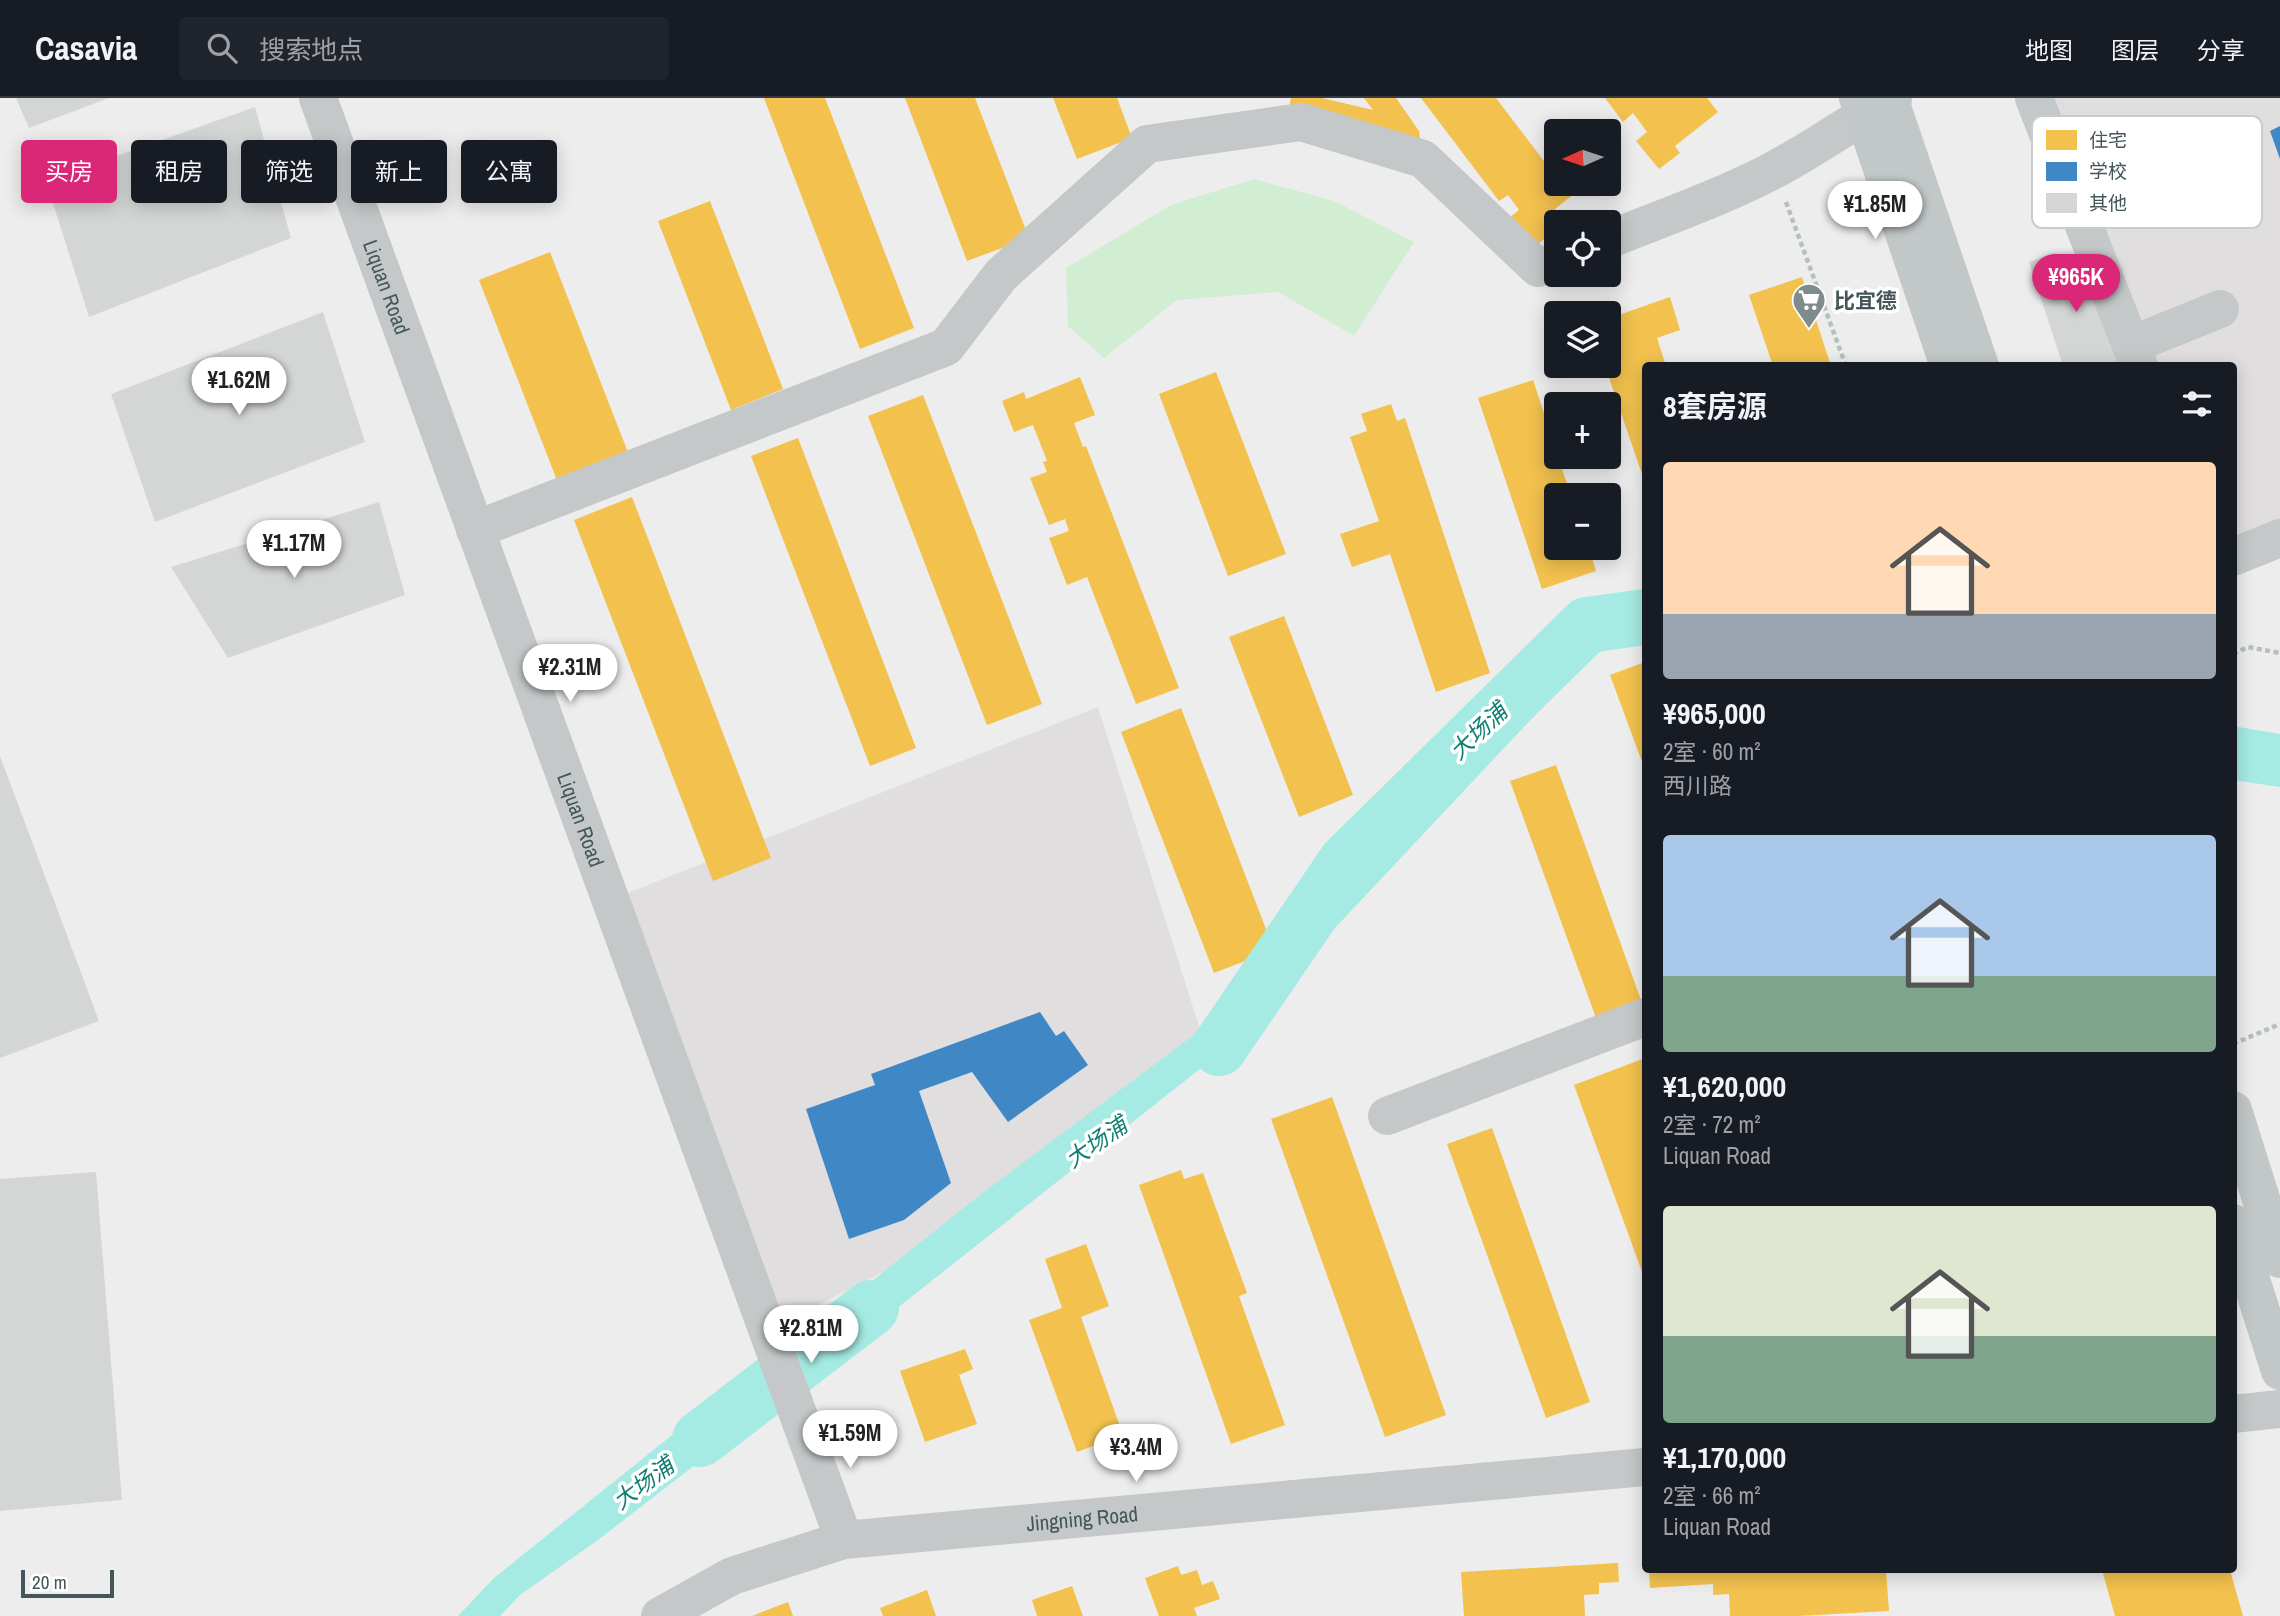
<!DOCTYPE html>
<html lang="zh">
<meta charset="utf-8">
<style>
body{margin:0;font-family:"Archivo Narrow","Noto Sans SC",sans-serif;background:#20242c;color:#f1f3f6;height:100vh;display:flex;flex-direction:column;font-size:26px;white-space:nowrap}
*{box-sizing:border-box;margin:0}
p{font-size:23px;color:#9ea1a6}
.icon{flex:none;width:38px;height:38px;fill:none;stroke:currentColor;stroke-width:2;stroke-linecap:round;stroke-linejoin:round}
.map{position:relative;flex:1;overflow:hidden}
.panel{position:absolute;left:1642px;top:264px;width:595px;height:1211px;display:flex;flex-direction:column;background:#171b24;border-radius:7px;box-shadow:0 4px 18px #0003}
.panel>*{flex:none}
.top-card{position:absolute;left:21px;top:42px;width:665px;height:63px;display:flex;gap:14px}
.needle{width:46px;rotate:267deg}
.controls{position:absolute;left:1544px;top:21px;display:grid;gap:14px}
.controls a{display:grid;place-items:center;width:77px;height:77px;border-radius:7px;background:#171b24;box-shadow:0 4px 18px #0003;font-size:35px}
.scale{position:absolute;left:21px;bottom:18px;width:93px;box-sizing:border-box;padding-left:7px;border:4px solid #445659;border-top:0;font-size:19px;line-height:24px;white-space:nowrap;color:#445659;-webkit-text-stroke:5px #fff;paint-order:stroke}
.price{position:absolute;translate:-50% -60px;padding:0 16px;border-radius:24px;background:#fff;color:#222;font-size:23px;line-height:46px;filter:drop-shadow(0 2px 4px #0008)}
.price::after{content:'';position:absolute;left:50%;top:42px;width:21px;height:16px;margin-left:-10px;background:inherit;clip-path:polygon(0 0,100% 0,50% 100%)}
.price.on{background:#db2777;color:#fff}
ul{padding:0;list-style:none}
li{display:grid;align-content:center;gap:14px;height:371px;padding:0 21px}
li span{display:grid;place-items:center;height:217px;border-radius:7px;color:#555}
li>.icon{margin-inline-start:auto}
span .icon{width:126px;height:126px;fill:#fffc;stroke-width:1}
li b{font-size:30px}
h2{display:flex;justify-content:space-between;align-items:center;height:84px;padding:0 21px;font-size:30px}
.pill{padding:0 24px;border-radius:7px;background:#171b24;box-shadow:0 4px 18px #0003;font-size:24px;line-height:63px}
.pill.on{background:#db2777;color:#fff}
header{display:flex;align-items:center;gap:42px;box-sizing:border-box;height:98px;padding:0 35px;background:#171b24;border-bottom:2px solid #363941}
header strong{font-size:33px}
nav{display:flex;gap:38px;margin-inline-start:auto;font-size:24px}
.search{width:490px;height:63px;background:#20242c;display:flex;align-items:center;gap:18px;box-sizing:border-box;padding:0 24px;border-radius:7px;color:#9ea1a6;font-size:26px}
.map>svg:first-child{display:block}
.education{fill:#e0dedf}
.green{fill:#d1edd2}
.water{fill:#a5ebe3}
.homes{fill:#f2c14e}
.schools{fill:#3f88c5}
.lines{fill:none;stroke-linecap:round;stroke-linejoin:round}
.river{stroke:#a5ebe3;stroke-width:56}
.building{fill:#d4d6d6}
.path{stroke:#b4c1b9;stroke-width:4.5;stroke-dasharray:5 3.5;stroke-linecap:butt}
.minor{stroke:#c4c8c9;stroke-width:38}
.major{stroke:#c2c8c8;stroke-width:38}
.labels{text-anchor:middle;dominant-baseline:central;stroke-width:7;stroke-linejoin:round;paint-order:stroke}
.street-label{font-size:21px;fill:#445659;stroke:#fff}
.poi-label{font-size:21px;font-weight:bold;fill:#445659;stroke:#fff;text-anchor:start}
.water-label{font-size:23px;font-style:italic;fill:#0e7e72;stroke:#fff}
.key{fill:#fff;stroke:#c7cccd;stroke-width:2}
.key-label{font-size:19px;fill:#445659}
</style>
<header>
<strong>Casavia</strong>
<div class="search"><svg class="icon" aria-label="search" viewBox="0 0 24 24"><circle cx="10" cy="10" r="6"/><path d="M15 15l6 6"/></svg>搜索地点</div>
<nav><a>地图</a><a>图层</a><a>分享</a></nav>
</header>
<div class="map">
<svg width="2280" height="1518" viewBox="0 0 2280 1518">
<rect width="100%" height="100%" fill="#eeeded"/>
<path class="education" d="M2047,0H2280V421L2233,441V268H2150Z
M1098,609L1210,963L986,1122L767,1233L610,802Z"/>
<path class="green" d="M1254,81L1334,103L1414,144L1354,238L1278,194L1177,202L1104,260L1068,228L1066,170L1171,107Z"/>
<path class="water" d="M1645,505V531L1598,550L1210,963L815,1275L803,1238L980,1097L1262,886L1346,764L1587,527Z
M2233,628L2280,636V689L2233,682Z
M753,1272L766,1312L598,1442L520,1497L500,1518H458L494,1480Z"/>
<path class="homes" d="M764,0H825L914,230L860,251Z
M905,0H975L1029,140L967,163Z
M1053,0H1117L1132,40L1077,61Z
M1291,0H1322L1373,12L1364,0H1396L1419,33L1420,41L1287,20Z
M1421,0H1496L1547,67L1556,60V86H1583L1584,88L1555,111L1561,118L1547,129L1552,135L1533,150L1510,119L1519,112L1508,97L1499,103Z
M1605,0H1707L1718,14L1675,48L1680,55L1659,71L1636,43L1647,34L1633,15L1623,24Z
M710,103L783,291L731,312L658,123Z
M550,154L629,357L558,385L479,182Z
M1802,179L1831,268H1773L1749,197Z
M1670,199L1680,232L1657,240L1666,268H1645V385L1605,268H1608V214L1610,220Z
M1216,274L1286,456L1228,478L1159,296Z
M1080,279L1095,317L1074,325L1083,349L1086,348L1179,590L1136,606L1087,479L1067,487L1049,440L1069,433L1065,421L1049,427L1030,380L1047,374L1043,364L1047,363L1033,327L1014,334L1002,303L1024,294L1026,301Z
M1533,282L1556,351V359H1558L1571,397H1556V450H1589L1596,473L1542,491L1478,300Z
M923,297L1042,606L987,627L868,318Z
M1391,306L1397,323L1405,320L1490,575L1436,594L1390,456L1352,469L1340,436L1379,423L1350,339L1367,333L1361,316Z
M798,340L916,650L870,668L751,358Z
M632,399L771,760L713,783L574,422Z
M1284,518L1353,697L1299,719L1229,539Z
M1645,564V672L1610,577Z
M1181,610L1274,852L1214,875L1121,634Z
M1556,667L1645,913L1600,931L1510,683Z
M1645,960V1182L1574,987Z
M1332,999L1446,1317L1385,1339L1271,1021Z
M1492,1030L1590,1304L1546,1320L1447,1046Z
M1181,1072L1184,1081L1203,1075L1247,1195L1239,1198L1285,1327L1231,1346L1139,1087Z
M1086,1146L1109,1208L1081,1219L1123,1337L1077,1354L1029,1222L1062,1210L1045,1161Z
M965,1251L973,1271L959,1277L977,1326L925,1344L900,1273Z
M1618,1465L1619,1484L1599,1485V1496L1584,1497L1585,1518H1464L1461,1474Z
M1178,1468L1181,1477L1197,1472L1202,1487L1213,1483L1220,1501L1194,1510L1197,1518H1159L1145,1480Z
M1649,1472H1886L1889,1513L1797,1518H1730L1729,1496L1713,1497V1486L1650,1490Z
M2102,1472H2230L2243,1518H2115Z
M1072,1488L1083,1518H1037L1032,1502Z
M927,1492L936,1518H883L880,1510Z
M788,1504L793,1518H752Z"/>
<path class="schools" d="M2280,28V61L2270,33Z
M1040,914L1056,938L1064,933L1088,967L1008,1024L972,974L919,993L951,1085L904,1122L849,1141L806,1011L875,987L871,976Z"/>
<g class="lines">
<path class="river" d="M1219,950L1346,764L1587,527L1645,519
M700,1341L871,1210"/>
</g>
<path class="building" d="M16,0H109L29,30Z
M255,9L291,140L89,219L46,83Z
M2055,155L2061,171L2088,162L2124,268H2063L2029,164Z
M323,214L365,344L155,424L111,296Z
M379,404L405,497L228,560L171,469Z
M0,658L99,923L0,960Z
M96,1074L122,1402L0,1413V1081Z"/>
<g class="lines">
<path class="path" d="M1786,104L1846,268
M2233,556L2248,549L2280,555
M2233,946L2280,926"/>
<g class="minor">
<path id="s1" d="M318,0L844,1442"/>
<path d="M2034,0L2139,268"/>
<path d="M1608,142C1663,120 1720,100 1772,73C1814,51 1852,23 1893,1"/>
<path d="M2131,247L2220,211"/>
<path d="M475,432L946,249L1001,177L1147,46L1301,24L1423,61L1538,170L1556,163"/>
<path d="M2233,459L2280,440"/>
<path d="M1387,1018L1645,919"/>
<path d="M2233,1316L2280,1311"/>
<path id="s2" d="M660,1518L732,1478L844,1442L1645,1369"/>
</g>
<path class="major" d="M1858,0L1949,268
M1889,0L1980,268
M2233,1012L2280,1161
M2233,1125L2280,1273"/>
</g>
<defs>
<symbol id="supermarket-pin" viewBox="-11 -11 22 30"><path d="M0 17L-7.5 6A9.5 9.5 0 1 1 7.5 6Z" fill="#808b8d" stroke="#fff"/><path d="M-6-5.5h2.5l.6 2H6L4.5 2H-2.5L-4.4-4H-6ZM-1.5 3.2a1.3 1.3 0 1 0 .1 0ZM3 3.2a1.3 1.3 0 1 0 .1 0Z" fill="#fff"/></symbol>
</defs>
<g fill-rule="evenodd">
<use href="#supermarket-pin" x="1790" y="183" width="38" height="52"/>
</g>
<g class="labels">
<g class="street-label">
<text stroke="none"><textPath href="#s1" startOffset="201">Liquan Road</textPath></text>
<text stroke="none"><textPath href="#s1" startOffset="768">Liquan Road</textPath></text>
<text stroke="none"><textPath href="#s2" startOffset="439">Jingning Road</textPath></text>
</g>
<g class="poi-label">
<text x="1834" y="202">比宜德</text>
</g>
<g class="water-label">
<text transform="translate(1478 633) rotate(-44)">大场浦</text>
<text transform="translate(1096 1044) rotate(-35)">大场浦</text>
<text transform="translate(643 1385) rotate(-37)">大场浦</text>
</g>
</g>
<rect x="2032" y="18" width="230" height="112" rx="10" class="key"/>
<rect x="2046" y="32" width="31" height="20" fill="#f2c14e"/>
<rect x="2046" y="64" width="31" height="19" fill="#3f88c5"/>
<rect x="2046" y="95" width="31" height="20" fill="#d4d6d6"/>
<g class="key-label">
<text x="2089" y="49">住宅</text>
<text x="2089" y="80">学校</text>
<text x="2089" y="112">其他</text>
</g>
</svg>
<div class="controls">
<a><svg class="needle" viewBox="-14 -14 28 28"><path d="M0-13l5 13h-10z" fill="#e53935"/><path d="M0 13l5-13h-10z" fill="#9ea1a6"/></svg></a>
<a><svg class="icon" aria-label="locate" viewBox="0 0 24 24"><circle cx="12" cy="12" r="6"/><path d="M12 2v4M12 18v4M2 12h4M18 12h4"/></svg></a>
<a><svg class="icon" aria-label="layers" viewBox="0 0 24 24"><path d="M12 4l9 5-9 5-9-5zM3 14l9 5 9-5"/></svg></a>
<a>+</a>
<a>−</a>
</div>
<div class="scale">20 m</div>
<b class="price" style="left:1875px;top:143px">¥1.85M</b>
<b class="price on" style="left:2076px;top:216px">¥965K</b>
<b class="price" style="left:239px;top:319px">¥1.62M</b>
<b class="price" style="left:294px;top:482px">¥1.17M</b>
<b class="price" style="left:570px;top:606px">¥2.31M</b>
<b class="price" style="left:811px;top:1267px">¥2.81M</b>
<b class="price" style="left:850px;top:1372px">¥1.59M</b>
<b class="price" style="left:1136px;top:1386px">¥3.4M</b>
<div class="top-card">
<a class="pill on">买房</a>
<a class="pill">租房</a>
<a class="pill">筛选</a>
<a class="pill">新上</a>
<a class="pill">公寓</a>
</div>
<section class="panel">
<h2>8套房源<svg class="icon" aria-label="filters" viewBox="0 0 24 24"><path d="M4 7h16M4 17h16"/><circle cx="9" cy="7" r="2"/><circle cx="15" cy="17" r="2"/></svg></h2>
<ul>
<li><span style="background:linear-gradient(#ffd9b3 70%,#9aa5b1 0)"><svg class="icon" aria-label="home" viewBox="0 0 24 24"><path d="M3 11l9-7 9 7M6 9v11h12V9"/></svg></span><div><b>¥965,000</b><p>2室 · 60 m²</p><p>西川路</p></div></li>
<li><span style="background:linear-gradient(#a9c7e8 65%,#7fa58c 0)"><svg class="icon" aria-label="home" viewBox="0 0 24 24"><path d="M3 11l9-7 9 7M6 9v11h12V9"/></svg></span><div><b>¥1,620,000</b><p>2室 · 72 m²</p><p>Liquan Road</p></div></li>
<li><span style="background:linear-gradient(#dfe7d0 60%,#7fa58c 0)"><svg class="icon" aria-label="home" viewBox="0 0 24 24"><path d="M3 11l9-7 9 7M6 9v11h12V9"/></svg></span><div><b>¥1,170,000</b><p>2室 · 66 m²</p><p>Liquan Road</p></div></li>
</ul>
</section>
</div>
